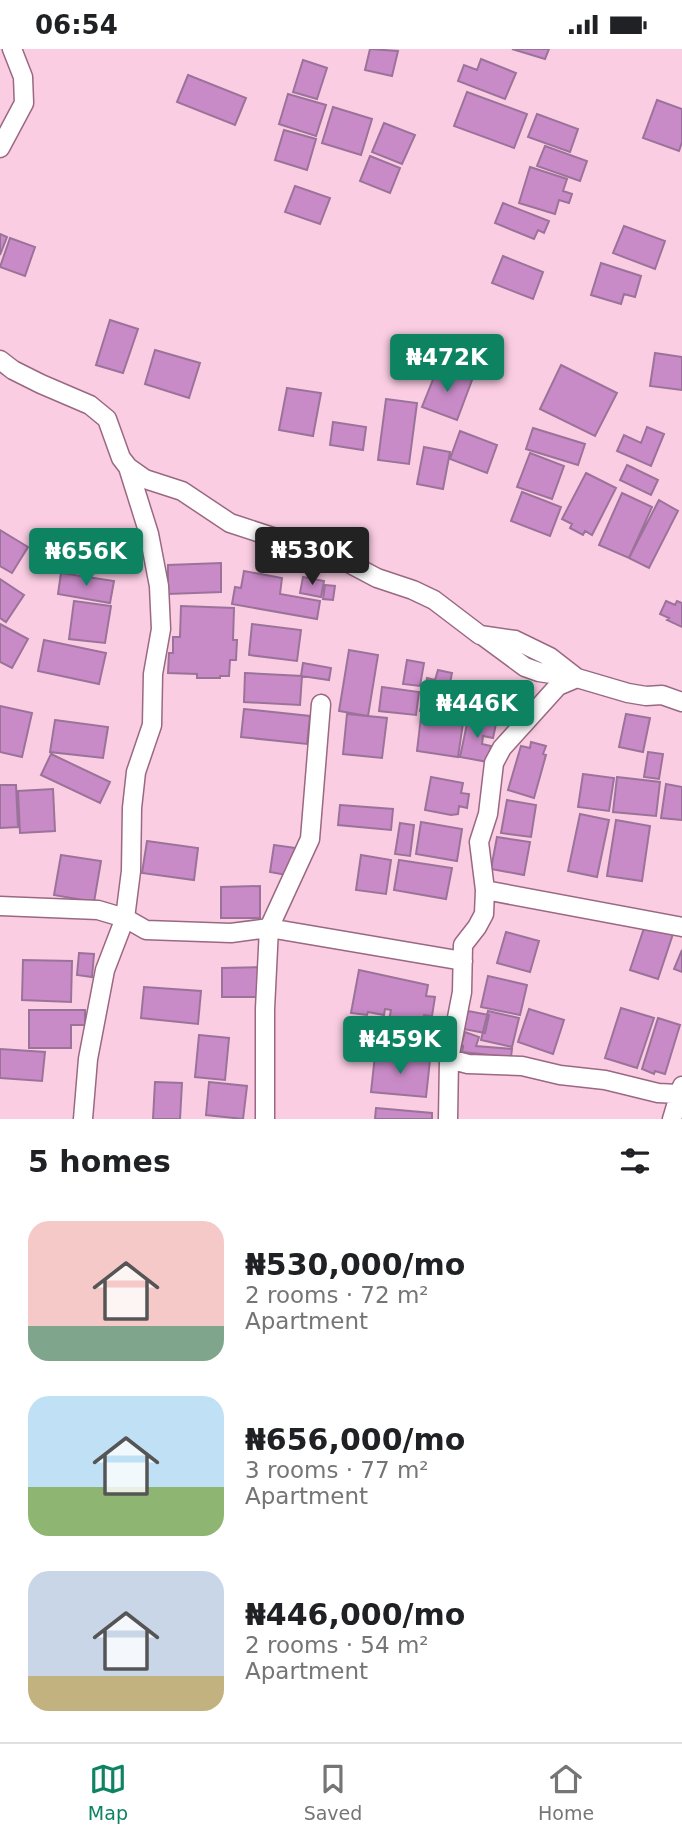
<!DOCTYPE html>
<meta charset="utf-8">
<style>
body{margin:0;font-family:"DejaVu Sans",sans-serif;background:#f6f6f6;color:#202124;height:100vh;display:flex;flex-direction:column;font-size:26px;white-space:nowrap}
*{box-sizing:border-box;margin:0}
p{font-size:23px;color:#757577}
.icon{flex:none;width:38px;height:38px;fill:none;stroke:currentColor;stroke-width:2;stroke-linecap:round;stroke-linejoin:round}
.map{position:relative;height:1070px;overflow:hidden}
.panel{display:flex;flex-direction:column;background:#fff;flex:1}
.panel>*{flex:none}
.price{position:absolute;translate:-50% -60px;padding:0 16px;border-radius:7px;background:#0d8362;color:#fff;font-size:23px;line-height:46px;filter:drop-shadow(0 2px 4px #0008)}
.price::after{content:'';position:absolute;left:50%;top:42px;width:21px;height:16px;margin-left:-10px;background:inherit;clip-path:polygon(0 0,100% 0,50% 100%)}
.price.selected{background:#222;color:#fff}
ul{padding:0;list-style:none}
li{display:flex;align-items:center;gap:21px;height:175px;padding:0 28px}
li span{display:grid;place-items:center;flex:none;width:196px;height:140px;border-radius:21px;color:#555}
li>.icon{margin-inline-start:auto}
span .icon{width:84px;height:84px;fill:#fffc;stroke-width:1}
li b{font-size:30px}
h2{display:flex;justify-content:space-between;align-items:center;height:84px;padding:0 28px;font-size:30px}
.status{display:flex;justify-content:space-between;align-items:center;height:49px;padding:0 35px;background:#fff;direction:ltr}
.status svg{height:19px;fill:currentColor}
.menu{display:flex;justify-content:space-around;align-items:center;height:98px;border-top:2px solid #e0e0e0;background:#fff;font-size:19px;color:#757577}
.menu a{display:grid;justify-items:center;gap:4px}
.menu .selected{color:#0d8362}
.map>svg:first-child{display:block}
.building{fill:#c98bc8;stroke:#9b739a;stroke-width:2}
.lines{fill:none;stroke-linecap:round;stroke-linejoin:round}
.minor-casing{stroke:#9a6882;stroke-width:21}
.minor{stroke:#fff;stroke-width:18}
</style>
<div class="status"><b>06:54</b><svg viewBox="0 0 49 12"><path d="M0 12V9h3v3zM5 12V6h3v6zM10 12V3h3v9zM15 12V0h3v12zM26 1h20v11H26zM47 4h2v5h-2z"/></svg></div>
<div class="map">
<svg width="682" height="1070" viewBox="0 0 682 1070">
<rect width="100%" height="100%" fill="#facde3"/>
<path class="building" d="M370,0L398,2L392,27L365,21Z
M512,0H549L545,10Z
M481,10L516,24L505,50L458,32L464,16L477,21Z
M303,11L327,19L317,50L293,43Z
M188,26L246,49L235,76L177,53Z
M467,43L527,65L514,99L454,77Z
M288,45L326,56L316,87L279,75Z
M657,51L682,60V93L679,102L643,89Z
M333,58L372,70L361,106L322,94Z
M537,65L578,80L570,103L528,88Z
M384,74L415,86L402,115L372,103Z
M284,81L316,90L307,121L275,111Z
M545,97L587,112L580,132L537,117Z
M370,107L400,119L390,144L360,132Z
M530,118L567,130L563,142L572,145L569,154L559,151L555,165L519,154Z
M295,137L330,149L320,175L285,163Z
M503,154L549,172L544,184L538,181L534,190L495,174Z
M624,177L665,192L655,220L613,204Z
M0,185L7,188L0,206Z
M10,189L35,198L25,227L0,218Z
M503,207L543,223L533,250L492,234Z
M601,214L641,227L635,248L624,245L621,255L591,246Z
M110,271L138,280L123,324L96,316Z
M155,301L200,314L189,349L145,335Z
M655,304L682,308V341L650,337Z
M561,316L617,344L595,387L540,360Z
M438,318L472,331L457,371L422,358Z
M287,339L321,344L313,387L279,381Z
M386,350L417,354L409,415L378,411Z
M333,373L366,378L363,401L330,396Z
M647,378L664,385L651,417L617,402L624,386L641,394Z
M533,379L585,395L578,416L526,400Z
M460,382L497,396L487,424L450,410Z
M424,398L450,403L443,440L417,435Z
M530,404L564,417L552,450L517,438Z
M627,416L658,431L651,446L620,431Z
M586,424L616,439L592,486L585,482L583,486L570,479L572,475L562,470Z
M522,443L561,458L550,487L511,472Z
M622,444L652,458L629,509L599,496Z
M659,451L678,462L649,519L629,509Z
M0,481L28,498L12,524L0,517Z
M54,494L93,501L89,524L50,518Z
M221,514V543L168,545V516Z
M244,522L282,529L280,545L320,552L317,570L232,555L235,538L241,539Z
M61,524L114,532L110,554L58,545Z
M303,528L324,532L321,548L300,544Z
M0,530L24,546L6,573L0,569Z
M325,536L335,537L333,551L323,550Z
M74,552L111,557L105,594L69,590Z
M666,552L675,556L677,552L682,554V578L667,571L669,569L660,565Z
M181,557L234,559L233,591H237L236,611H230L229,627H220V629H197V625L168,624L169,604H173V588H180Z
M0,575L28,590L12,619L0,613Z
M252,575L301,581L297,612L249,606Z
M44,591L106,604L99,635L38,622Z
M349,601L378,606L368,667L339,662Z
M407,611L424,614L420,637L403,635Z
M303,614L331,619L329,631L301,627Z
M438,621L452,624L450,634L456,635L449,668L420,662L427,629L435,631Z
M245,624L302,627L300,656L244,653Z
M458,632L492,636L488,670L454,666Z
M382,638L419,643L416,666L379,662Z
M0,657L32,664L22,708L0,703Z
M244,660L310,667L307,695L241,688Z
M347,665L387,669L382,709L343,705Z
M626,665L650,669L643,703L619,698Z
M421,668L463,674L458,708L417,702Z
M468,670L496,675L493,689L483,687L482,695L491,697L488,713L460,708Z
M55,671L108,678L103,709L50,703Z
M531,693L546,697L543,705L546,706L534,749L508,741L521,697L530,699Z
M648,703L663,705L659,730L644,728Z
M51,705L110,733L100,754L41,726Z
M583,725L614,729L609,762L578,758Z
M431,728L463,734L461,744L469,745L467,759L459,757L458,765L451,766L425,761Z
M617,728L660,733L656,767L613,763Z
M666,735L682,738V771L661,769Z
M0,736H16L18,778L0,779Z
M53,740L55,782L20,784L18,742Z
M507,751L536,756L531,788L501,784Z
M340,756L393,760L391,781L338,776Z
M580,765L609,771L597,828L568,822Z
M616,771L650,777L642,832L607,827Z
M421,773L462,780L457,812L416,805Z
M400,774L414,776L410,807L395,805Z
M497,788L530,793L524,826L491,820Z
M147,792L198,799L194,831L142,824Z
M274,796L296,799L292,827L270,823Z
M61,806L101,812L94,853L54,846Z
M361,806L391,811L386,845L356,841Z
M399,811L452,819L446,850L394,841Z
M260,837V869H221V838Z
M645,876L673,885L658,930L630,921Z
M506,883L539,892L530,923L497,914Z
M682,901V923L674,920Z
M79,904L94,905L92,928L77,926Z
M23,911L72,912L71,953L22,951Z
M262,918V948H222V919Z
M359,921L428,936L426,947L435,948L432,967L424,966L422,976L389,971L391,961L385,960L384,966L368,963L367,966L351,964Z
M488,927L527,936L520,966L481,958Z
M144,938L201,942L198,975L141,969Z
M621,959L654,969L637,1019L605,1009Z
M529,960L564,971L553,1005L518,993Z
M29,961H85V976H71V999H29Z
M468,962L489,966L485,984L464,980Z
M488,962L519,969L512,998L481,991Z
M658,969L680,976L665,1025L655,1022L654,1025L642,1020Z
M465,983L479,988L476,997L512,1000L511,1008L462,1003L463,997H461Z
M199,986L229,989L225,1031L195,1028Z
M0,1000L45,1003L42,1032L0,1029Z
M375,1006L430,1011L426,1048L371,1043Z
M155,1033L182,1034L180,1070H153Z
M209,1033L247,1037L243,1070L206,1066Z
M376,1059L432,1064V1070H375Z"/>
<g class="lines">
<defs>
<path id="minor" d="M0,99L24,54L23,28L12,0
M0,311L13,321L41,335L90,356L107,370L121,409L128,418L145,430L182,442L230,474L343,511L377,529L413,541L434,551L480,586L515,591L550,608L577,629L628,644L646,647L662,646L682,653
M483,587L525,618L539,623L577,629
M485,841L682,878
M0,857L98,861L125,869L146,881L231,884L269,879L463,912
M449,1010L468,1015L522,1017L560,1026L605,1031L658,1044L678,1045
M83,1070L88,1010L105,921L125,869L131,822L132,759L136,723L152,676L153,625L161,580L159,537L149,485L128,418
M265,1070V960L269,879L310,790L321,655
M448,1070L449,1010L462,943L463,896L477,878L484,865L485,841L479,793L488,765L494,714L502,699L558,637L577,629
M672,1070L682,1037"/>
</defs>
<use href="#minor" class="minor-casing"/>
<use href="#minor" class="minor"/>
</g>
</svg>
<b class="price" style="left:447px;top:345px">₦472K</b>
<b class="price selected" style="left:312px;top:538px">₦530K</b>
<b class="price" style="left:86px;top:539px">₦656K</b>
<b class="price" style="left:477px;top:691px">₦446K</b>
<b class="price" style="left:400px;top:1027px">₦459K</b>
</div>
<section class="panel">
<h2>5 homes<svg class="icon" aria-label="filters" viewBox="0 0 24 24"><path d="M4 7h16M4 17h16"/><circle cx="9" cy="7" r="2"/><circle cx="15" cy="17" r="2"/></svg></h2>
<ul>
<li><span style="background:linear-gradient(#f6c9c9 75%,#7fa58c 0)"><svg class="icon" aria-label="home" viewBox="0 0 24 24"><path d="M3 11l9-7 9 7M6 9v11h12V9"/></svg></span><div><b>₦530,000/mo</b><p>2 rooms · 72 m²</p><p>Apartment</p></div></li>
<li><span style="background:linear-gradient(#bfe0f5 65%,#8fb573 0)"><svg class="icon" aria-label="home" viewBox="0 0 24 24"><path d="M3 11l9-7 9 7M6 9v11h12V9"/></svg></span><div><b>₦656,000/mo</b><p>3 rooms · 77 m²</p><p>Apartment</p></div></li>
<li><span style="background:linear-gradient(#c9d6e8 75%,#c2b280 0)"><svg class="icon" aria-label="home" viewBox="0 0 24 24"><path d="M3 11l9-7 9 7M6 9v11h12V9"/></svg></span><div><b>₦446,000/mo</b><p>2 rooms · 54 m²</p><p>Apartment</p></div></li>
</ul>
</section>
<nav class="menu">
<a class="selected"><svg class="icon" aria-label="map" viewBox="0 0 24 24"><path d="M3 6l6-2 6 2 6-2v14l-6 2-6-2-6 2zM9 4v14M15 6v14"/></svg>Map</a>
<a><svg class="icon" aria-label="saved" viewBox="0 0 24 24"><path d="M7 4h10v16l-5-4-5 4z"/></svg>Saved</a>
<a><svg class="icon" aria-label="home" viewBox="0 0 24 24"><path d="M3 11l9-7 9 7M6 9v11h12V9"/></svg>Home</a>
</nav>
